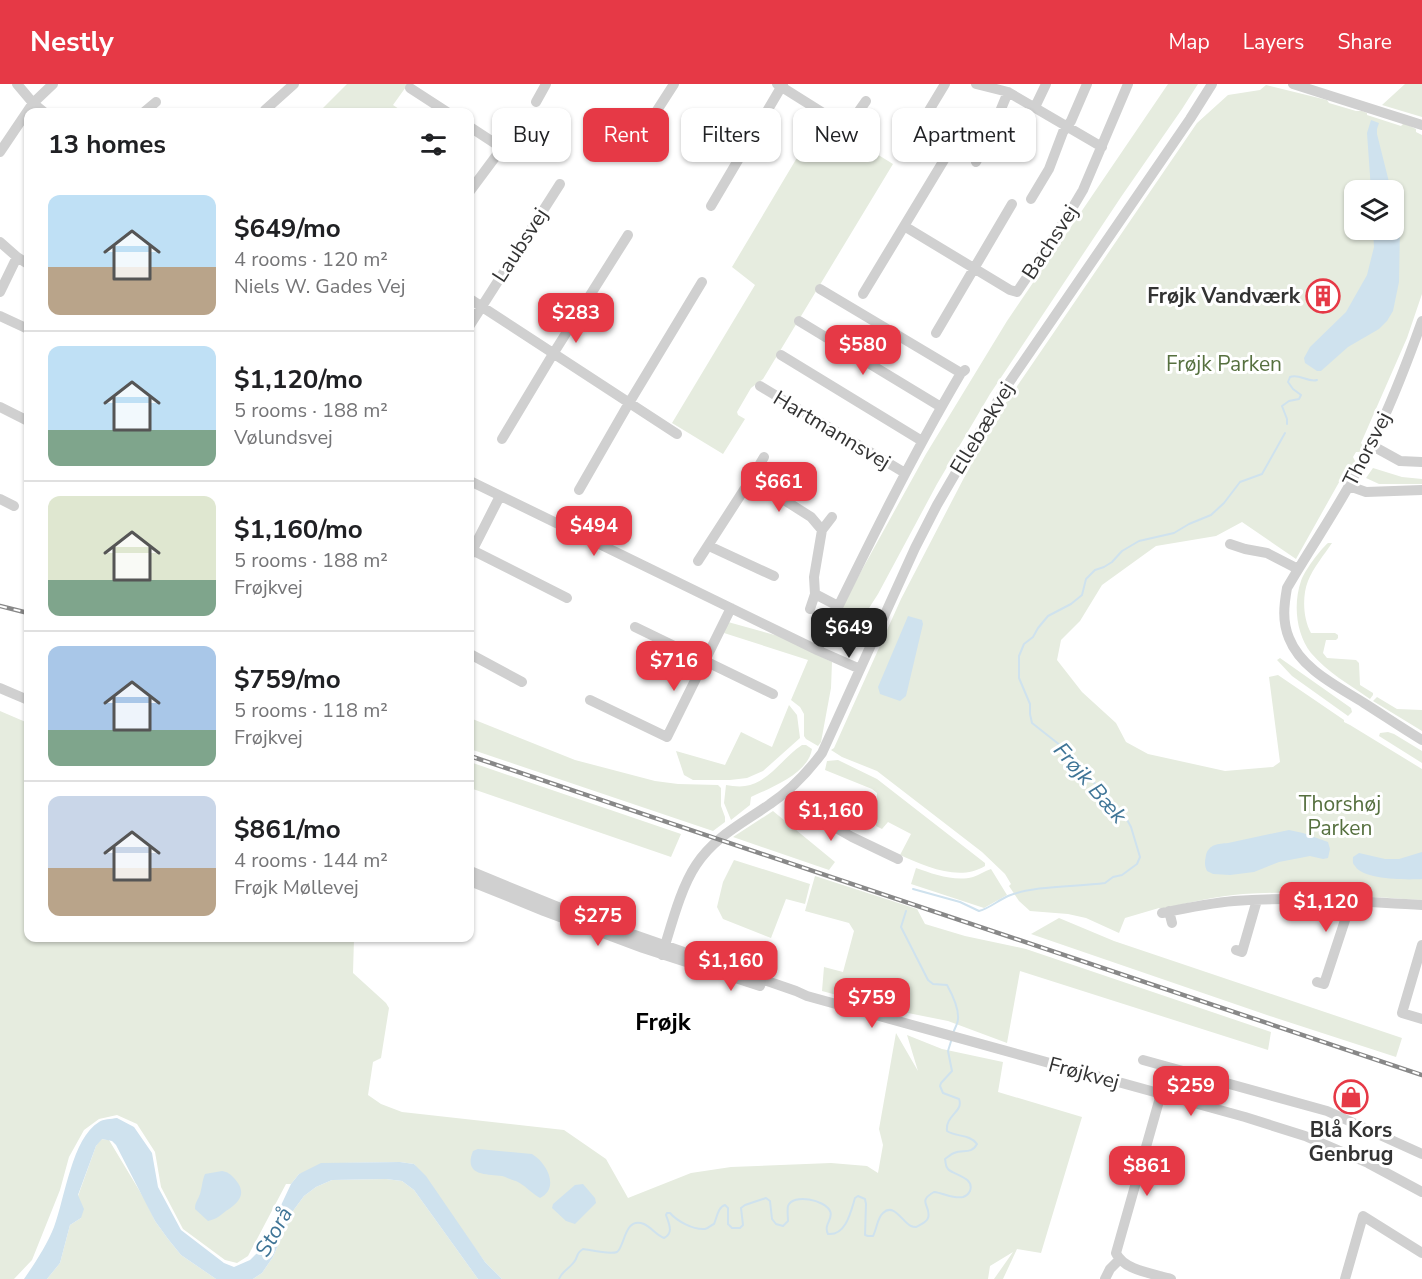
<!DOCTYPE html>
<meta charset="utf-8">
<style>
body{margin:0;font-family:"Nunito Sans",sans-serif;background:#f6f6f6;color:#202124;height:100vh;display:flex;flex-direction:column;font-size:22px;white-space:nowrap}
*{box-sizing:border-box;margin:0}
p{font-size:20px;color:#757577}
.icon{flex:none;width:33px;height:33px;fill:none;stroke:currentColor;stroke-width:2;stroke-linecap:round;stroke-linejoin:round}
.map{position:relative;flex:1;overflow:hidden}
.drawer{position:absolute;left:24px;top:24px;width:450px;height:834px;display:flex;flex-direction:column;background:#fff;border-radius:12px;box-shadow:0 2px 4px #0004}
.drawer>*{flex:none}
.banner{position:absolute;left:492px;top:24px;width:570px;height:54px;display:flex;gap:12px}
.tools{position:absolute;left:1344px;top:96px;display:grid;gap:12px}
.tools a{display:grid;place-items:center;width:60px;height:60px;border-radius:12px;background:#fff;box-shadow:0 2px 4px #0004;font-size:30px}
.price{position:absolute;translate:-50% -51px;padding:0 14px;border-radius:12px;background:#e63946;color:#fff;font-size:20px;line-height:39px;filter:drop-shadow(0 2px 3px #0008)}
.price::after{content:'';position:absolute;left:50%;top:36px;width:18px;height:14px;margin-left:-9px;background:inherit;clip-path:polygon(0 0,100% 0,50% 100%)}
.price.active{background:#222;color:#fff}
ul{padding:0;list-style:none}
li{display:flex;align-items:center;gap:18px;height:150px;padding:0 24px}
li+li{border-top:2px solid #e0e0e0}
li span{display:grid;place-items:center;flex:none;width:168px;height:120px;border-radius:12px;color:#555}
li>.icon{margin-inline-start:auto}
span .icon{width:72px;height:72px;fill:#fffc;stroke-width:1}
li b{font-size:26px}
h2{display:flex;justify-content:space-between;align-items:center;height:72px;padding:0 24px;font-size:26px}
.pill{padding:0 21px;border-radius:12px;background:#fff;box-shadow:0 2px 4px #0004;font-size:21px;line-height:54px}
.pill.active{background:#e63946;color:#fff}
header{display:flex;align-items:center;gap:36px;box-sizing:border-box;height:84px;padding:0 30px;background:#e63946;color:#fff}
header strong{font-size:28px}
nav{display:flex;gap:33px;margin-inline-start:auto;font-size:21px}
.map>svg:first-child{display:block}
.green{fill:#e6ecdf;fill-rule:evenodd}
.water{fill:#cfe2ee}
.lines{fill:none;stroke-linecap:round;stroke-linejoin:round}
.stream{stroke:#cfe2ee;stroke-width:2}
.minor{stroke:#d0d0d0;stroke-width:10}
.rail-casing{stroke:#888;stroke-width:4.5}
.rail{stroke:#fff;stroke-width:2;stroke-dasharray:7;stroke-linecap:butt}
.labels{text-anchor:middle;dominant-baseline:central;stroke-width:6;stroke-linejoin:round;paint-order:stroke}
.street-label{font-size:21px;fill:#333;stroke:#fff}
.poi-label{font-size:21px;font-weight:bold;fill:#333;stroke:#fff;text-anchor:end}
.park-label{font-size:21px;fill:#56703f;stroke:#fff}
.water-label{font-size:22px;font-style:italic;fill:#3f7597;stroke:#fff}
.quarter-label{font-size:24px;font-weight:bold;fill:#000;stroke:#fff}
</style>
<header>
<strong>Nestly</strong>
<nav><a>Map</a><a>Layers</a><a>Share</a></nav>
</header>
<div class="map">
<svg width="1422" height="1195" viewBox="0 0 1422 1195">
<rect width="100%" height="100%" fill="#fff"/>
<path class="green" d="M347,0H408L393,21L399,25L396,28H319Z
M1168,0H1198L1182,25L1121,113L990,310L937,400L878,510L848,557C839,558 833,551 834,542L848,511L926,370L1007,237Z
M1405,0H1422V33L1382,21Z
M1266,1L1327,16L1329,19L1356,27H1362L1367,29V31L1401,42L1404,39L1416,45V48L1422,51V210L1407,254L1361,359L1364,362L1361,368H1356L1353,373L1356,379L1354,383L1347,384L1296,475L1242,438L1216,452L1156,462L1102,501L1080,537L1061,556L1057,576L1082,608L1116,639L1126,658L1148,670L1225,687L1273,683L1280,678L1269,593L1278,591L1344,636V638L1350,641L1422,685V816C1363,813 1302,806 1243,810C1217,812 1192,818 1166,824H1159L1125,834L1119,849L1086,834L1068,830L1030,827L1019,817L1009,802L1011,800L1005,790L982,768L877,687L842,673L831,666L834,664L901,515L994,336L1197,39L1228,11L1260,6ZM1354,106H1394V146H1354Z
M820,35L893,80L763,295L751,304L737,328L738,331L745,335L723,370L672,339L755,201L732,183Z
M1373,384L1402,393L1422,395V400H1379L1366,394Z
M1328,459H1332C1324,471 1313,484 1308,497C1302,512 1303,535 1311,549H1335L1338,551V554L1336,556H1326L1323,569L1327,574L1356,576L1359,579L1360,601L1373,609V611L1370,615C1350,601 1327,588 1311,569C1296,550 1293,520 1301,497C1305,486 1319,467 1328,459Z
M728,538L782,553L832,578L831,604L821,658L818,662L806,655L804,652V630L800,623L791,616L808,576L724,549Z
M1280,574L1351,624L1352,628L1348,632L1292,592L1277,576Z
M1377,613L1397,625L1422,626V647L1373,617Z
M789,621L797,631L800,654L763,687L747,694L730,696H693L684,691L676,667L725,681L741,648L772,663Z
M0,627L28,639V854H354L353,889L386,919L389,924L381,974L373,978L368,1011L381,1020L402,1028L564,1046L606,1075L628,1114L691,1089L731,1083L831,1079L867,1082L878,1089L883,1061L879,1045L896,949L918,987L907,951L942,965L1003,978L998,1008L1082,1033L1041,1169L1017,1165L1003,1195H994L1013,1168L990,1182L988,1195H502L485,1178L414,1080L400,1078L341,1079L299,1090L291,1100H286L248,1172L237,1179L225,1176L183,1145L161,1103L155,1068L137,1040L117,1031L99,1035L84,1046L69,1073L60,1106L32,1176L14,1195H0Z
M470,634L575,676L655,697L678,700L718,701L721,704V722L725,733V738L713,747L470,665Z
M1388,648L1394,650L1422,667V679L1379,652L1380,649Z
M802,661H806L812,665C808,690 772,703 751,713L750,721L731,736L724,719L726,701C732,702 739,703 745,702C769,699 783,673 802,661Z
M838,676L877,695L985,779V782C959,798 925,782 900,771L911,750L888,738L882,745L876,742L877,709L872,705L825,686L827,677Z
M470,678L681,750L671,773L470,704Z
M773,727L835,778L829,786L733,753Z
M734,776L810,800L805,820L786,815L771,854L723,835L717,823L723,798Z
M916,784C933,790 955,798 973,793C979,791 985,787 991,785L1007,811L984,824L911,800Z
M815,792L917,825L925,840L965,852L1026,865L1271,948L1268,966L1020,887L1007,959L948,937L888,925L822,907L824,883L843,888L854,847L849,839L805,827Z
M1059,834L1114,857L1402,954L1396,973L1276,934L1031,850Z
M101,1055L109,1056L145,1116L155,1137L168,1155L181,1171L216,1195H47L60,1179L70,1141L81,1134L78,1112L96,1062Z
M386,1095L402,1097L414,1106L478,1195H253L262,1189L273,1173L293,1127L304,1112L316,1103L332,1096Z"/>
<path class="water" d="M1371,36L1379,39L1377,45V50L1391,106H1371L1367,49Z
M1394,119L1400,144L1399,198L1393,227L1387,237L1379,245L1348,263L1321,287H1317L1305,279L1304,274L1310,263L1346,228L1367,191L1374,163L1373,146H1394Z
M908,532L922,536L923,540L906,612L900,617L880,610L878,603Z
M1289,746L1303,749L1328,758L1330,765L1328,774L1323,775L1310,772L1279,778L1254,788L1230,791L1213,790L1207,787C1204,781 1205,777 1206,771C1209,760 1218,760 1228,759Z
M1422,768V795C1407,796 1363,796 1355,782C1352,779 1353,777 1353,773L1359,769L1385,775H1399Z
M117,1034L134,1043L152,1069L158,1103L181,1146L224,1179L234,1183L250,1176L260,1166L291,1100L299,1090L321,1079L400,1078L414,1080L426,1092L485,1178L502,1195H478L414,1106L402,1097L386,1095L332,1096L316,1103L304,1112L293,1127L273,1173L262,1189L253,1195H216L181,1171L168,1155L155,1137L116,1061L112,1057L102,1055L96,1062L78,1111L84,1125L81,1134L70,1141L60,1179L47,1195H24C35,1179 47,1161 54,1143C65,1114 72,1054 99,1038C103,1035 111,1035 117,1034Z
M478,1065L532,1070C547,1079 560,1104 540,1114C531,1109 525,1101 516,1097C511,1096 506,1093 502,1092C486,1090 463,1092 473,1067Z
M222,1087C228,1088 230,1090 234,1094C246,1107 242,1116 229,1125C221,1130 218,1135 208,1137L195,1125C195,1118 198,1116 200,1110C202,1104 202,1097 205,1090Z
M583,1100L595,1114L596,1119L575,1140L566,1137L552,1124L553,1120L575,1101Z"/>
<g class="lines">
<path class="stream" d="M1287,340V335L1282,322L1289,317L1299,315L1301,311L1293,305L1288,298L1290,293C1299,289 1308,299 1317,296
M913,805L960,818L979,827C990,824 997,817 1008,812C1036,801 1075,803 1105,799L1113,793L1122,791L1137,780L1140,773L1131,743L1124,730L1082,686L1070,669L1032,639L1030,630V620L1019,594V572L1024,560L1033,553L1038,544L1048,532L1071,520L1082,511L1086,495L1095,486L1104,483L1112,478L1122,467L1139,457L1174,449L1189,440L1211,431L1224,419L1240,398L1262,390L1285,349
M906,827L901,843L928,896L933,900L947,901C952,910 959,924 958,935C958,939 955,944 953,949
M559,1195C562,1187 569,1185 574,1178C579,1172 575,1170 583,1165C591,1166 609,1171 617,1168C625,1163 624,1132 644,1140C651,1143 656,1151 664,1154C674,1149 669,1140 666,1131L667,1129H670C677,1137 693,1146 705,1145C709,1144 711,1141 714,1140C717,1133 718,1123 725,1121L728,1124V1140L732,1144H740L743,1141L741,1124L745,1121L766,1114L770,1117L772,1135L776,1140L783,1142L788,1137C788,1133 787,1126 788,1122C793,1109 825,1116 830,1127C834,1135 823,1140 828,1150C846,1152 851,1127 855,1114L858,1112L865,1115L866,1120L865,1151L868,1152H873C877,1145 877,1134 883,1129C894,1118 903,1139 911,1142C913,1143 914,1143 916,1143C920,1141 927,1138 928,1134C932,1122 916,1118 934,1108C944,1109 953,1115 963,1113C966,1112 969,1109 970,1107C975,1093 953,1091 948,1085C945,1082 946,1079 945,1075C948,1073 951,1070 954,1069C963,1065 971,1071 977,1060C970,1050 956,1053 947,1047C945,1031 964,1028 959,1015L943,1009L940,1002L941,999L952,987L948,967L952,954"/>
<path class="minor" d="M17,0L33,19L44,28
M777,0L847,44L866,17
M976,0L1008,8L1102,63
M1293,0L1422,41
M410,4L447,28
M536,18L546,0
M1035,23L1046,0
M265,26L294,0
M144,28L156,18
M470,43L502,64L470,107
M916,48L945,0
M0,68L33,19L53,0
M627,73L674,0
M976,78L992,47L1008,8
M1031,115L1049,85L1063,48L1071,37L1087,0
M711,122L783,0
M904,142L1010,206L1017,208L1064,138L1083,106L1128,0
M0,158L17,173L28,180
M820,205L961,289
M0,208L17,173
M863,210L944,76
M470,215L677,350
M0,232L28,245
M799,237L941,323
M1422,237C1407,279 1391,321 1371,361C1347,411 1315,456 1287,504C1284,521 1282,537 1289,554C1301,585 1337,602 1364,619C1383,631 1402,644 1422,656
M470,241L560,100
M936,249L1012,120
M781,271L922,357
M760,302L905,389
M0,323L28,337
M502,355L553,270L628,151
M1371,361L1400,377L1422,378
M751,395L811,433L822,446
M470,397L817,566L860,585
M1349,402L1366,408L1422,406
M579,406L629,319L702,198
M0,415L14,422
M1230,460L1245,465L1267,469L1298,485
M709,462L774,492
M470,465L567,514
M470,471L500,412
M698,477L751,395L764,373
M815,510L838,522
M810,525L815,510L814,493L822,446L832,433
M635,543L773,610
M817,566C863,472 908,379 961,289L965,286
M470,570L522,598
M0,604L28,616
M590,616L667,653L731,524
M788,707L808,728L852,753L898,775
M470,787L580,832L796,907L807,912L1245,1033L1305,1052L1368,1079L1422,1108
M470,797L544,827L643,864L760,902
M1169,827L1172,839
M1162,829C1186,824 1210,819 1234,817C1297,812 1360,818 1422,821
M1422,861L1402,929L1422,935
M1236,866L1242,868L1257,816
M662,871C671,843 680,805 696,781C714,753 743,739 770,720C791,706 807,689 822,669L915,464L937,421L1004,306L1190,35L1212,0
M1317,898L1324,900L1351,818
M1143,976L1327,1027L1422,1070
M1161,1010L1116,1169C1123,1186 1154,1190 1171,1195
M1105,1195L1110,1185L1119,1176
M1345,1195L1363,1132L1422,1169"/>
<defs>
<path id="rail" d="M0,522L28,529
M470,672L1422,991"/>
</defs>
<use href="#rail" class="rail-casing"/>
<use href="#rail" class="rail"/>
</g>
<defs>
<symbol id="building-ring" viewBox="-11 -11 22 22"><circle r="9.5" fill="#fff" stroke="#e63946" stroke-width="1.5"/><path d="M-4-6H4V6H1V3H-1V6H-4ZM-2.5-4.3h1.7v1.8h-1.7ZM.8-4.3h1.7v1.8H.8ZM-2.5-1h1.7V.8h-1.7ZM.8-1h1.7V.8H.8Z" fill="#e63946"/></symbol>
<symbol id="shop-ring" viewBox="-11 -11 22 22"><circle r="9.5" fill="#fff" stroke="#e63946" stroke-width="1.5"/><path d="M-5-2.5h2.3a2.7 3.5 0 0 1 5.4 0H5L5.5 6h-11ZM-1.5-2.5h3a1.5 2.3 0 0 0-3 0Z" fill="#e63946"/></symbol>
</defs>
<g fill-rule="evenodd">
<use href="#building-ring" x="1304" y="193" width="38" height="38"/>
<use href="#shop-ring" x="1332" y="994" width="38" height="38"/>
</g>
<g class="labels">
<g class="street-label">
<text transform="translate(1050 158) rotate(-57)">Bachsvej</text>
<text transform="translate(520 161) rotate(-57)">Laubsvej</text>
<text transform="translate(982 344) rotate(-59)">Ellebækvej</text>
<text transform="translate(832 346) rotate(31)">Hartmannsvej</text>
<text transform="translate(1367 365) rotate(-63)">Thorsvej</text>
<text transform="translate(1084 989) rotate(15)">Frøjkvej</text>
</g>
<g class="poi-label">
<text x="1300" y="212">Frøjk Vandværk</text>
<text x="1351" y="1046" text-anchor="middle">Blå Kors<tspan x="1351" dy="24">Genbrug</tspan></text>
</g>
<g class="park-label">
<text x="1224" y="280">Frøjk Parken</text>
<text x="1340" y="720">Thorshøj<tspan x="1340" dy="24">Parken</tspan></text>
</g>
<g class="water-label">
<text transform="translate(1090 699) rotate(49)">Frøjk Bæk</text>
<text transform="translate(274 1148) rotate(-61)">Storå</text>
</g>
<g class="quarter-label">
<text x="663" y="938">Frøjk</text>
</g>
</g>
</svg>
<div class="tools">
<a><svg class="icon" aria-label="layers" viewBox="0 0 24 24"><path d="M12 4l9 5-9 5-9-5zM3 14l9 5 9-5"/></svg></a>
</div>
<b class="price" style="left:576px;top:260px">$283</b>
<b class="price" style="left:863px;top:292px">$580</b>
<b class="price" style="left:779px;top:429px">$661</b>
<b class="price" style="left:594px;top:473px">$494</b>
<b class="price active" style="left:849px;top:575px">$649</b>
<b class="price" style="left:674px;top:608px">$716</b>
<b class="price" style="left:831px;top:758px">$1,160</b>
<b class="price" style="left:1326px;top:849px">$1,120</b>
<b class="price" style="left:598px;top:863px">$275</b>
<b class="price" style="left:731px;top:908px">$1,160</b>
<b class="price" style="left:872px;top:945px">$759</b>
<b class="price" style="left:1191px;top:1033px">$259</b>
<b class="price" style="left:1147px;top:1113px">$861</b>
<div class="banner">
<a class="pill">Buy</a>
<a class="pill active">Rent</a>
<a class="pill">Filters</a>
<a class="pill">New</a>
<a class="pill">Apartment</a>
</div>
<section class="drawer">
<h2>13 homes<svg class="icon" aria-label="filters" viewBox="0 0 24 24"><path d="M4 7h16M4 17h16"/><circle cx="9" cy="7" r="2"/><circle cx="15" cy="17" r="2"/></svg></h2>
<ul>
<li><span style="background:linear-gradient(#bfe0f5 60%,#b9a48a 0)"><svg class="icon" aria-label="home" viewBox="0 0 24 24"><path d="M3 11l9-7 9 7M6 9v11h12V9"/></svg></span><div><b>$649/mo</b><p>4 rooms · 120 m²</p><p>Niels W. Gades Vej</p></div></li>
<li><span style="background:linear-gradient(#bfe0f5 70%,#7fa58c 0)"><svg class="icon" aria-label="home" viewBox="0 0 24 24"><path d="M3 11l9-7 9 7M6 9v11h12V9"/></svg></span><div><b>$1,120/mo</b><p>5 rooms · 188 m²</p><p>Vølundsvej</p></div></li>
<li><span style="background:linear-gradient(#dfe7d0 70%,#7fa58c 0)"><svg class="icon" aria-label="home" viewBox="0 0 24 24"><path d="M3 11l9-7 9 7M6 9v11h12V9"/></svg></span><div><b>$1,160/mo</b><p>5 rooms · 188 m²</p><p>Frøjkvej</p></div></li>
<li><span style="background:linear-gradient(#a9c7e8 70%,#7fa58c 0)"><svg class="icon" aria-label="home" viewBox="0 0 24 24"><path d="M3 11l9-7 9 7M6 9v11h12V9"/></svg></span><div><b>$759/mo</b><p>5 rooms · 118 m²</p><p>Frøjkvej</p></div></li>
<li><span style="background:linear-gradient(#c9d6e8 60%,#b9a48a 0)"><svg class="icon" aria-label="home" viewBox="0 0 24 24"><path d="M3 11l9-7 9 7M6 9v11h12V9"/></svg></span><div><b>$861/mo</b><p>4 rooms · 144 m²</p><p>Frøjk Møllevej</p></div></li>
</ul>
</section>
</div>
